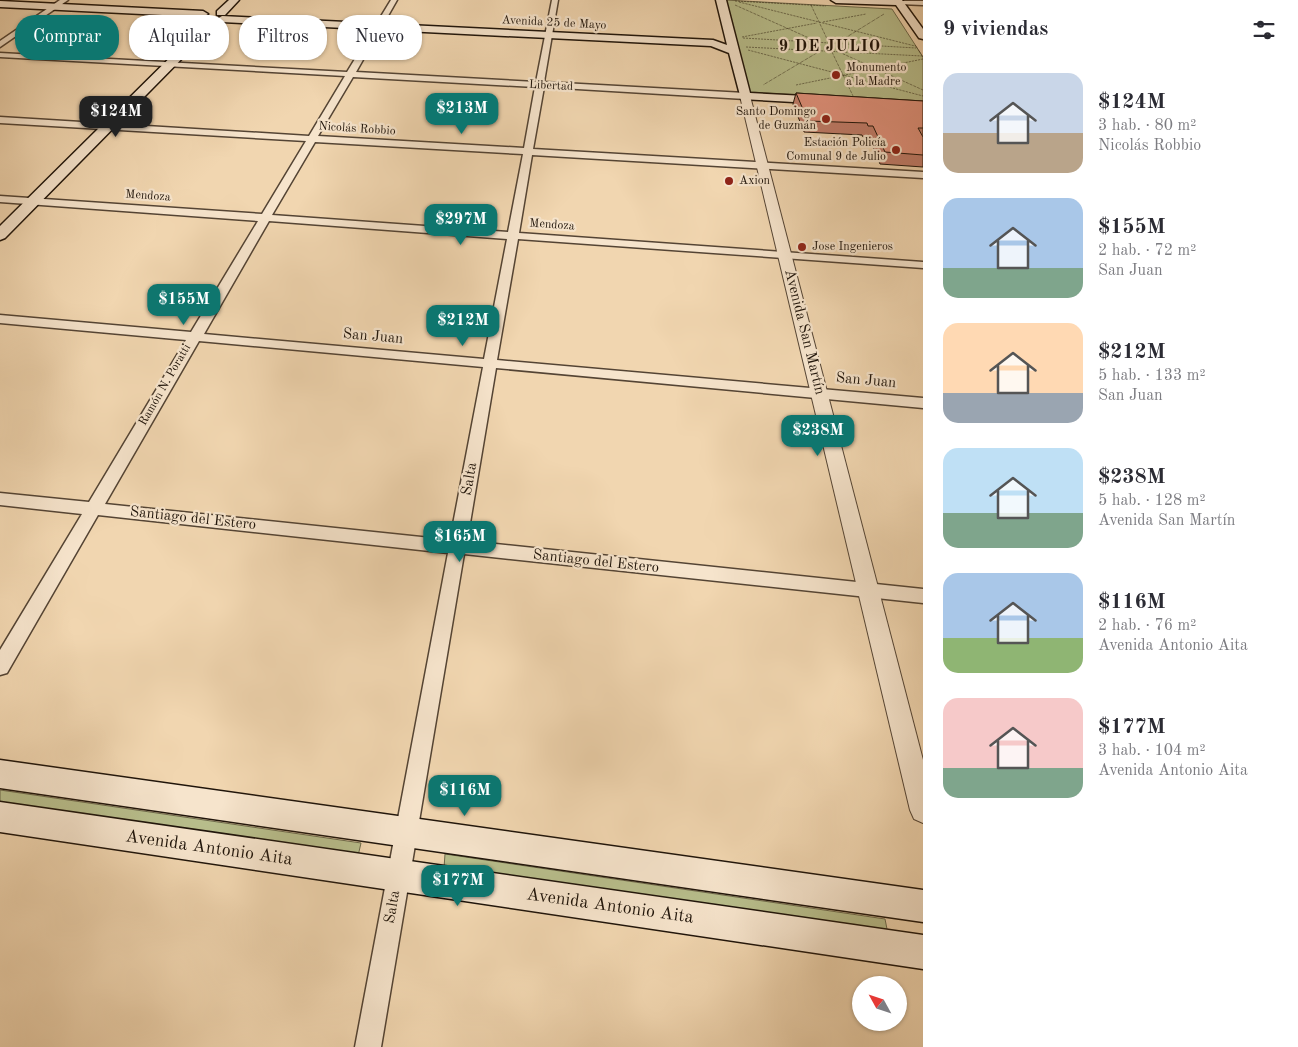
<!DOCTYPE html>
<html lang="es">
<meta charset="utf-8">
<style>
body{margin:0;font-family:"Old Standard TT",serif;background:#f7f7f7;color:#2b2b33;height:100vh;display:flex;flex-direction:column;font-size:19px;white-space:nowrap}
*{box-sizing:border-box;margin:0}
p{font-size:16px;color:#7c7c81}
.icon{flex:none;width:28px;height:28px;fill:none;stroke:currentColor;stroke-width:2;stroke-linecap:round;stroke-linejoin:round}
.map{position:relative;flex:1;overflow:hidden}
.sheet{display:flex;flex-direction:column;background:#fff;width:375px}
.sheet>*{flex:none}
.top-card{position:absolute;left:15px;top:15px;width:475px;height:45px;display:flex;gap:10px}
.needle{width:32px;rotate:310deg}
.fabs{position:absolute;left:852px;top:976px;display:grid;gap:10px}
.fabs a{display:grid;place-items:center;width:55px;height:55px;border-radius:50%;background:#fff;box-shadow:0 1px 4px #0004;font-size:25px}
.price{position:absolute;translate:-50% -42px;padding:0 11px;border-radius:10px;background:#0f766e;color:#fff;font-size:16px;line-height:32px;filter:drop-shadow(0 1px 2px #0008)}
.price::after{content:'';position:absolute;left:50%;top:30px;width:15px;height:11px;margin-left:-8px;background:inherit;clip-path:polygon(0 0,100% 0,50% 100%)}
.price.on{background:#222;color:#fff}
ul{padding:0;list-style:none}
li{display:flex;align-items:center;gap:15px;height:125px;padding:0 20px}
li span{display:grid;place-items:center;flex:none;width:140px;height:100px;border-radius:15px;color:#555}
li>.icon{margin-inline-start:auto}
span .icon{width:60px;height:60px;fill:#fffc;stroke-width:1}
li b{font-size:21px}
h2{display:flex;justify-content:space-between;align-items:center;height:60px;padding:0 20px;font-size:21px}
.pill{padding:0 18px;border-radius:20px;background:#fff;box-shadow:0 1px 4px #0004;font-size:18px;line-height:45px}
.pill.on{background:#0f766e;color:#fff}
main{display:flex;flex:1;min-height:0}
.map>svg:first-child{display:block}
.green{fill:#b8be8c;stroke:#6c694b}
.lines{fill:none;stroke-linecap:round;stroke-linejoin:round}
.minor-casing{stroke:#544434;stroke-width:3}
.tertiary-casing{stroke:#544434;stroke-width:2}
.secondary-casing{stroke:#1f140a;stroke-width:3}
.path{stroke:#1f140a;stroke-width:1;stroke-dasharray:0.5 1;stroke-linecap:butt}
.minor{fill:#f6e4cc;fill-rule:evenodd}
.tertiary{fill:#f6e4cc;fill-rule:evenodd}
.secondary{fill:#f6e4cc;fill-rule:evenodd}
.wall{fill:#c37e6c;stroke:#1f140a}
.building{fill:#e3937e;stroke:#1f140a}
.poi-dot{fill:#8f2418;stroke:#f6e4cc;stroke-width:2}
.labels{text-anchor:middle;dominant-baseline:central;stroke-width:4.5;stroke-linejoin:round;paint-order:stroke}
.far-street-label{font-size:12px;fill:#1f140a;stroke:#f6e4cc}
.far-poi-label{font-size:12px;fill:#1f140a;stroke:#f6e4cc;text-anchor:start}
.street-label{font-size:15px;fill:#1f140a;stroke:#f6e4cc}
.far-district-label{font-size:16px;font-weight:bold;letter-spacing:1px;fill:#1f140a;stroke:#f6e4cc}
.near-street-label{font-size:18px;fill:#1f140a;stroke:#f6e4cc}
</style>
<main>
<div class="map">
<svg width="923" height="1047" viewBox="0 0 923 1047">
<rect width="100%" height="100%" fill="#f1d6b0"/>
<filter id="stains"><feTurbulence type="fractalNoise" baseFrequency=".004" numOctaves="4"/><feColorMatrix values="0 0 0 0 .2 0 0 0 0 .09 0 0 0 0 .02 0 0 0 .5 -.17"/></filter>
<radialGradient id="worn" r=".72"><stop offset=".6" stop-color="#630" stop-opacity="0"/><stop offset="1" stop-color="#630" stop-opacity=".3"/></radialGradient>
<path class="green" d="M725,0L892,9L923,57V103L750,92Z
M0,790L361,843L358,856L0,803Z
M445,854L885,919L888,934L444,868Z"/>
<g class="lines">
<defs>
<path id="minor" d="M60,0H68L0,47V41Z
M391,0H397L356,72L536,82L552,0H558L544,82L745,93L749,96L745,99L544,87L533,149L923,172V178L532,155L519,233L923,262V268L518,239L497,360L923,398V408L496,368L467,541L923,589V603L464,554L381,1047H355L448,553L98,515L7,673L0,675V650L82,514L0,505V493L89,502L186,340L0,323V315L191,332L258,221L0,202V196L262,214L306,141L0,123V117L309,136L345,76L0,57V53L347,72ZM353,77L535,87L524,148L318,136ZM315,142L523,154L508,232L272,215ZM269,221L507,239L484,359L204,334ZM199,341L483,367L450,540L105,504Z
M897,1H923V5L899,4L896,2Z"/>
<path id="tertiary" d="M745,93L750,96L923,760V823L914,819L910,810L740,96Z"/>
<path id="secondary" d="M229,0H239L225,15H217V11Z
M716,0H726L750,93L825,97L829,98L831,101L829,104L741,99L729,53L711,46L222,22L217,19L222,16L713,40L727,45Z
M831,0H902L923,29V39L919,38L896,5L836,3Z
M0,1L203,11L208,14L203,17L0,7Z
M213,18L218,21L217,23L5,238L0,240V226L209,19Z
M0,760L923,890V922L0,788Z
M0,802L923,935V969L0,832Z"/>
</defs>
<use href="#minor" class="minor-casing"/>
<use href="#tertiary" class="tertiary-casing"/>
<use href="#secondary" class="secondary-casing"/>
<path class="path" d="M735,1L826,6
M739,2L915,46
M735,5L818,42L820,51L763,85
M811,5L829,43
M884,14L837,43L839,52L923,90
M823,22L866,14
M742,37L817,23
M743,38L916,48
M915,45L923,57
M746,47L922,56
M748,50L923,96
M832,52L854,98
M796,85L923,59"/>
<use href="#minor" class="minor"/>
<use href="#tertiary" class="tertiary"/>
<use href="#secondary" class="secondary"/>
</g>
<path class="wall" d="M796,93L923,101V167L880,164L869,137H863L862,135L804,132L793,104Z"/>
<path class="building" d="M796,93L923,101V128H918L923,137V155L885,152L873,126H868L867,123L808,121Z"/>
<g class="poi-dot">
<circle cx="836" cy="75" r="5"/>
<circle cx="826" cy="119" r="5"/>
<circle cx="896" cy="150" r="5"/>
<circle cx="729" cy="181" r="5"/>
<circle cx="802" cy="247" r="5"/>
</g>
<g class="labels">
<g class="far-street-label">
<text transform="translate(554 23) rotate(3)">Avenida 25 de Mayo</text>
<text transform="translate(551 86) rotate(3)">Libertad</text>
<text transform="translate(357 129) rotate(4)">Nicolás Robbio</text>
<text transform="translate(148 196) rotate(4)">Mendoza</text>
<text transform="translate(552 225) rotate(4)">Mendoza</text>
<text transform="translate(165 385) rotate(-60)">Ramón N. Poratti</text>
</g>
<g class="far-poi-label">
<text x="846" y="68">Monumento<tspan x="846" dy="14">a la Madre</tspan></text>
<text x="816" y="112" text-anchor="end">Santo Domingo<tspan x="816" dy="14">de Guzmán</tspan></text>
<text x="886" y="143" text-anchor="end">Estación Policía<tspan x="886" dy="14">Comunal 9 de Julio</tspan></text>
<text x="739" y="181">Axion</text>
<text x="812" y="247">Jose Ingenieros</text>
</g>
<g class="street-label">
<text transform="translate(804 332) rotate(76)">Avenida San Martín</text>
<text transform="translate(373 337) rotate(5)">San Juan</text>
<text transform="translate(866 381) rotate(5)">San Juan</text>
<text transform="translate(470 479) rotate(-80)">Salta</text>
<text transform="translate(193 519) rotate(6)">Santiago del Estero</text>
<text transform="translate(596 562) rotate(6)">Santiago del Estero</text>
<text transform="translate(393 907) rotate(-80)">Salta</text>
</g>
<g class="far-district-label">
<text x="830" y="47">9 DE JULIO</text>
</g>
<g class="near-street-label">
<text transform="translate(209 848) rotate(8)">Avenida Antonio Aita</text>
<text transform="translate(610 906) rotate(8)">Avenida Antonio Aita</text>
</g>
</g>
<rect width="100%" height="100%" filter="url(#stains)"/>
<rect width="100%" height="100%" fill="url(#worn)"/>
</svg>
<div class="fabs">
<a><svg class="needle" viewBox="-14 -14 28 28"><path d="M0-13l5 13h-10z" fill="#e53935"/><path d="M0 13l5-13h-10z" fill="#7c7c81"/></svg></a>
</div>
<b class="price" style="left:462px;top:135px">$213M</b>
<b class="price on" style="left:116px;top:138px">$124M</b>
<b class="price" style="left:461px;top:246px">$297M</b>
<b class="price" style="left:184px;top:326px">$155M</b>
<b class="price" style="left:463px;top:347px">$212M</b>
<b class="price" style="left:818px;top:457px">$238M</b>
<b class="price" style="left:460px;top:563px">$165M</b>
<b class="price" style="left:465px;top:817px">$116M</b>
<b class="price" style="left:458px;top:907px">$177M</b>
<div class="top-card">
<a class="pill on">Comprar</a>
<a class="pill">Alquilar</a>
<a class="pill">Filtros</a>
<a class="pill">Nuevo</a>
</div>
</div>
<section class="sheet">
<h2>9 viviendas<svg class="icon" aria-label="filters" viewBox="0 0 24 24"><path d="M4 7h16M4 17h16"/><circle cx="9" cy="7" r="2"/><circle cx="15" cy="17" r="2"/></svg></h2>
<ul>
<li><span style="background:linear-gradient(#c9d6e8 60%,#b9a48a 0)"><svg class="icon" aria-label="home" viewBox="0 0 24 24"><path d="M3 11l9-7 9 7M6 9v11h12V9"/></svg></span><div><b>$124M</b><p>3 hab. · 80 m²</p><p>Nicolás Robbio</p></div></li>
<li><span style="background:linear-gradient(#a9c7e8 70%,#7fa58c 0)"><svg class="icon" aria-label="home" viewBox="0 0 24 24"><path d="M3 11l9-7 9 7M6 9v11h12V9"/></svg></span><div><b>$155M</b><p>2 hab. · 72 m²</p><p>San Juan</p></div></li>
<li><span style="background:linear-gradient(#ffd9b3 70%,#9aa5b1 0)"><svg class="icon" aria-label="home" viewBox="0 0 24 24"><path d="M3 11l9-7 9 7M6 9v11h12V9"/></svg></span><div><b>$212M</b><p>5 hab. · 133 m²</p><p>San Juan</p></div></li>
<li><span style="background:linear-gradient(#bfe0f5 65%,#7fa58c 0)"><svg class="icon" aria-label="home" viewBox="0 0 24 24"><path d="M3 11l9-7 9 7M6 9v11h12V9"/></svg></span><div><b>$238M</b><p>5 hab. · 128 m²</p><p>Avenida San Martín</p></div></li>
<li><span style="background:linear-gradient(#a9c7e8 65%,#8fb573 0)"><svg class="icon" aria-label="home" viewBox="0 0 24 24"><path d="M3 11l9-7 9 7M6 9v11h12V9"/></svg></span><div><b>$116M</b><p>2 hab. · 76 m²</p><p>Avenida Antonio Aita</p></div></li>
<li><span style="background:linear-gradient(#f6c9c9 70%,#7fa58c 0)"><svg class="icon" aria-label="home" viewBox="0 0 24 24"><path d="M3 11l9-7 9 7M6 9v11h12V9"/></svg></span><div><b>$177M</b><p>3 hab. · 104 m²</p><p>Avenida Antonio Aita</p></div></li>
</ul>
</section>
</main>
